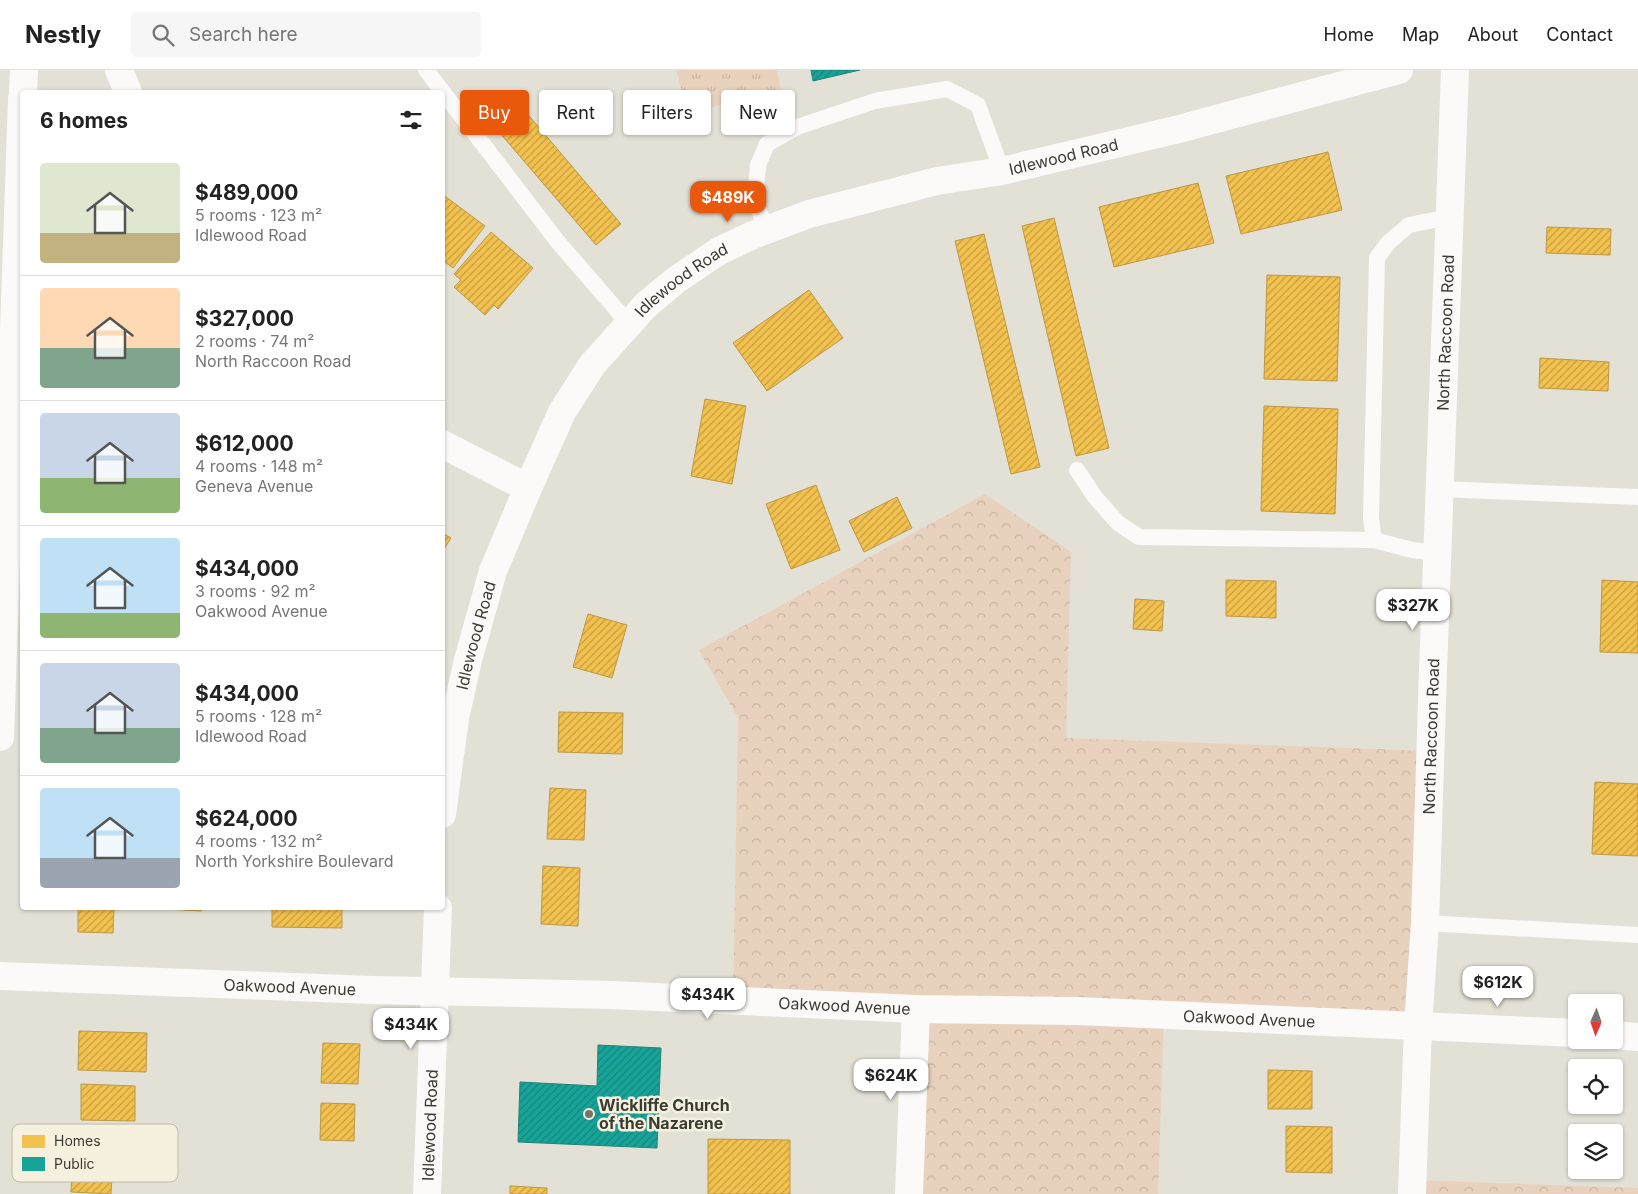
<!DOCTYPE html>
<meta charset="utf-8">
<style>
body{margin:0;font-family:Inter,sans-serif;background:#f6f6f6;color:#222;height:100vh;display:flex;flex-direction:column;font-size:19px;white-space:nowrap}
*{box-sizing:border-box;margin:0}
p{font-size:16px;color:#767676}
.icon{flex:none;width:28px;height:28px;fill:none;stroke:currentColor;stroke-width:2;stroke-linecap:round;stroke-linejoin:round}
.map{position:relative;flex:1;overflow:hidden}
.side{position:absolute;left:20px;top:20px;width:425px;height:820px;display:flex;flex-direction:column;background:#fff;border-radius:5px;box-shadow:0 1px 4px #0004}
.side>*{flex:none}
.top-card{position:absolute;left:460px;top:20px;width:475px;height:45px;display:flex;gap:10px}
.needle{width:32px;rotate:182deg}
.fabs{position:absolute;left:1568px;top:924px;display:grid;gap:10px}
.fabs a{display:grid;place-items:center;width:55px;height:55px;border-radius:5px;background:#fff;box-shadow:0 1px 4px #0004;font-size:25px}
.price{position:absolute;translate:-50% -42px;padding:0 11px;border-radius:10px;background:#fff;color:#222;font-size:16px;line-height:32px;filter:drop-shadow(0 1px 2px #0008)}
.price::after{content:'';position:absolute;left:50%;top:30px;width:15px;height:11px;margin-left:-8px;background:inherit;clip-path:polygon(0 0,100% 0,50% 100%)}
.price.current{background:#ea580c;color:#fff}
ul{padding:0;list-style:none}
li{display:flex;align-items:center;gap:15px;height:125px;padding:0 20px}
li+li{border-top:1px solid #e0e0e0}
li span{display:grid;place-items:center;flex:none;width:140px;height:100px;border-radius:5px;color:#555}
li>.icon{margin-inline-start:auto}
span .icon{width:60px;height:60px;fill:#fffc;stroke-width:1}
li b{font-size:21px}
h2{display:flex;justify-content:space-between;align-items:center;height:60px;padding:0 20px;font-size:21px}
.chip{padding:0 18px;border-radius:5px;background:#fff;box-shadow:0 1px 4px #0004;font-size:18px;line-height:45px}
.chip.current{background:#ea580c;color:#fff}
header{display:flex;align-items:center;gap:30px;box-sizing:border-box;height:70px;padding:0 25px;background:#fff;border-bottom:1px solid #e0e0e0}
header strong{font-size:24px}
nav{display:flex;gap:28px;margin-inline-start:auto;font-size:18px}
.search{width:350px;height:45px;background:#f6f6f6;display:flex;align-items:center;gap:12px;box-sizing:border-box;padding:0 18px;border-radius:5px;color:#767676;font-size:19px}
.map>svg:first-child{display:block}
.forest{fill:url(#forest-crowns)}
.park{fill:url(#park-tufts)}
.homes{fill:url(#homes-hatch);stroke:#bb9946}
.public{fill:url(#public-hatch);stroke:#22847a}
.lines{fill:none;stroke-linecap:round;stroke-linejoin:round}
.service{stroke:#fbfaf9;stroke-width:16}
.minor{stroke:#fbfaf9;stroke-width:28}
.tertiary{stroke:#fbfaf9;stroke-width:28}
.poi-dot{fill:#76756c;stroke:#f5f1de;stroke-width:2}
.labels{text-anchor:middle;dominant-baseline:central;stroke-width:5;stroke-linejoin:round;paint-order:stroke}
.street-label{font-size:16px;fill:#3c3b33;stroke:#f5f1de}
.poi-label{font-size:16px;font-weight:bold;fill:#3c3b33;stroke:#f5f1de;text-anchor:start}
.key{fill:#f5f1de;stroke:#bebaab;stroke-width:1}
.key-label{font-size:14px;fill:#3c3b33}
</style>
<header>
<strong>Nestly</strong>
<div class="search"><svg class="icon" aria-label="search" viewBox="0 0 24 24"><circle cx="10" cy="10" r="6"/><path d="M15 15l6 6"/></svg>Search here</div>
<nav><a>Home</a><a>Map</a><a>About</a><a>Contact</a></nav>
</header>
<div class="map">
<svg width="1638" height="1124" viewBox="0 0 1638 1124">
<defs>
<pattern id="forest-crowns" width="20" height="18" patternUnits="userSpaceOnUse" patternTransform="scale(1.25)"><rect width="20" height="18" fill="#e9d2bd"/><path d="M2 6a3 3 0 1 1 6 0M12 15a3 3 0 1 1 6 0" fill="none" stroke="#c9b5a3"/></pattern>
<pattern id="park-tufts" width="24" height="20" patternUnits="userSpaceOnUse" patternTransform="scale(1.25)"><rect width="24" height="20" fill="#e9d2bd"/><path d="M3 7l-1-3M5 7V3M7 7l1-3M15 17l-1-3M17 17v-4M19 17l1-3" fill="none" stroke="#c9b5a3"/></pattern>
<pattern id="homes-hatch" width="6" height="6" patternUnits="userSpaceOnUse" patternTransform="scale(1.25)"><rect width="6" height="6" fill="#f2c14e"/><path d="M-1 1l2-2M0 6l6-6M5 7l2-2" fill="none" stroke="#c59e41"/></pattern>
<pattern id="public-hatch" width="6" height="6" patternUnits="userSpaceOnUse" patternTransform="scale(1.25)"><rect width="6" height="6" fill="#17a398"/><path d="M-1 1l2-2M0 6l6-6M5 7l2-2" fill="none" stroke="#16867d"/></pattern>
</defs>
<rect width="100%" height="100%" fill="#e3e0d6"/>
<path class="forest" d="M985,424L1071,482L1066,668L1430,681L1418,956L1164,945L1158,1124H909L916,939L733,930L738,648L699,580Z
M1412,1110L1638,1118V1124H1412Z"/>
<path class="park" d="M676,0H777L781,20L688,43Z"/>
<path class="homes" d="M519,34L621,154L596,175L493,55Z
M1328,82L1342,140L1241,164L1226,106Z
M1198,113L1214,173L1114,197L1099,137Z
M442,124L485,156L453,198L442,190Z
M1054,148L1109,378L1076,386L1022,156Z
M1547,157L1611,159L1610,185L1546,183Z
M491,162L533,198L498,239L494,235L485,245L454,217L461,210L454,204Z
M984,164L1040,397L1011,404L955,171Z
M1267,205L1340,207L1337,311L1264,309Z
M809,220L843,268L767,321L733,273Z
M1540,288L1609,292L1608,321L1539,318Z
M705,329L746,336L732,414L691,406Z
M1264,336L1338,339L1335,444L1261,441Z
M816,415L840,480L791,499L766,434Z
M897,427L912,458L864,482L849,451Z
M442,463L451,468L442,482Z
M1226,510L1276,511V548L1226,546Z
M1602,510L1638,512V583L1600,582Z
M1135,529L1164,531L1162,561L1133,559Z
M588,544L627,555L612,608L573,597Z
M559,642L623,643L622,684L558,682Z
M1595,712L1638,714V786L1592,784Z
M550,718L586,720L584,770L547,769Z
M543,796L580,798L578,856L541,854Z
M78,838H114L113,863L78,862Z
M165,838H201V841L165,839Z
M272,838H342V858L272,857Z
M79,961L147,963L146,1002L78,1000Z
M323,973L360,974L358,1014L321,1013Z
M1268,1000L1312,1001V1039H1268Z
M81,1014L135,1016V1051L81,1050Z
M321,1033L355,1034L354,1071L320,1070Z
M1286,1056L1332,1057V1103L1286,1102Z
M708,1069L790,1070V1124H708Z
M73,1082L128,1084L127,1108L112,1107L111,1124L71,1122Z
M510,1116L547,1118V1124H510Z"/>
<path class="public" d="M811,0H860L813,11Z
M598,975L661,978L657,1078L518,1072L520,1012L597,1016Z"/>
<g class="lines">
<path class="service" d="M426,0L558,172L629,254
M767,159L755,132L758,95L767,74L797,57L875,31L947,19L978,35L1002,101
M1077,400L1095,427L1118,453L1139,467L1374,470
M1440,419L1638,427
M1437,483L1412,480L1374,470L1371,448L1377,188L1388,173L1409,155L1449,147
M1425,853L1638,865"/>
<g class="minor">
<path d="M119,0L128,22"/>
<path d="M23,22L24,0"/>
<path d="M442,374L528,418"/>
<path d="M0,667L22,29"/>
<path id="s1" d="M442,744L455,648L468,590L493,501L528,418L562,342L592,295L646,235L676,210L719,181L753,165L809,144L937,111L1002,101L1175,60L1399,0"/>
<path id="s2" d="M0,906L373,920L612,925L916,939L1077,941L1576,963"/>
<path d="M1614,965L1638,967"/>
<path id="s3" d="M427,1124L438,838"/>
<path d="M909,1124L916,939"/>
</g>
<path class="tertiary" id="s4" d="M1412,1124L1418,956L1425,853L1433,601L1455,0"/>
</g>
<circle class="poi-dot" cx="589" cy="1044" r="5"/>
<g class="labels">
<g class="street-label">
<text stroke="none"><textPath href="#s1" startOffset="1008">Idlewood Road</textPath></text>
<text stroke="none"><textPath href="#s1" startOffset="602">Idlewood Road</textPath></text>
<text stroke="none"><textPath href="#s4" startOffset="862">North Raccoon Road</textPath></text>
<text stroke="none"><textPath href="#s1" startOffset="182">Idlewood Road</textPath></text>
<text stroke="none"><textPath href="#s4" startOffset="458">North Raccoon Road</textPath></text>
<text stroke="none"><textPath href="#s2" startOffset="290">Oakwood Avenue</textPath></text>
<text stroke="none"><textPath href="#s2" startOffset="845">Oakwood Avenue</textPath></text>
<text stroke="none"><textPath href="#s2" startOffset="1250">Oakwood Avenue</textPath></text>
<text stroke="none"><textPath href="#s3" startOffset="69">Idlewood Road</textPath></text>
</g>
<g class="poi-label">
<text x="599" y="1035">Wickliffe Church<tspan x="599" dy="18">of the Nazarene</tspan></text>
</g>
</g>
<rect x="12" y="1054" width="166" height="58" rx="8" class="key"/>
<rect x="22" y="1065" width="23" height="13" fill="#f2c14e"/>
<rect x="22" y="1087" width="23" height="14" fill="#17a398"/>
<g class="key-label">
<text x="54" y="1076">Homes</text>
<text x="54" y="1099">Public</text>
</g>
</svg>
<div class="fabs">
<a><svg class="needle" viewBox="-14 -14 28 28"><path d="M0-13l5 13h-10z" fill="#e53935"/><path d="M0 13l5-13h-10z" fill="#767676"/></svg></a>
<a><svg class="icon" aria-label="locate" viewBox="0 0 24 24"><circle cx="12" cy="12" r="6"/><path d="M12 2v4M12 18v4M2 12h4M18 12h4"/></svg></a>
<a><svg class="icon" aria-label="layers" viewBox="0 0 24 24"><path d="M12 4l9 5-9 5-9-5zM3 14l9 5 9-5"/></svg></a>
</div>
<b class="price current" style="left:728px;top:153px">$489K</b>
<b class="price" style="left:1413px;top:561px">$327K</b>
<b class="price" style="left:1498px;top:938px">$612K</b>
<b class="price" style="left:708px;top:950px">$434K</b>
<b class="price" style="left:411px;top:980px">$434K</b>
<b class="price" style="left:891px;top:1031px">$624K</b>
<div class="top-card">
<a class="chip current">Buy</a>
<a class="chip">Rent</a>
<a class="chip">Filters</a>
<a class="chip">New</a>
</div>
<section class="side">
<h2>6 homes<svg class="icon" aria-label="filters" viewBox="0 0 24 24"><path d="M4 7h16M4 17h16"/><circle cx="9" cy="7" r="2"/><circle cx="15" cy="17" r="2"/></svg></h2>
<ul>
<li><span style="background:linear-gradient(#dfe7d0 70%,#c2b280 0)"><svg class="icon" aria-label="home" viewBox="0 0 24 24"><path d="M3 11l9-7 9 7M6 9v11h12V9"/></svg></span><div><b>$489,000</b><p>5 rooms · 123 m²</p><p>Idlewood Road</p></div></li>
<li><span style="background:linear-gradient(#ffd9b3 60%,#7fa58c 0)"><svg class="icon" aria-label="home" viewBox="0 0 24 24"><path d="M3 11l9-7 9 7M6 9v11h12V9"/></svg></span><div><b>$327,000</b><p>2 rooms · 74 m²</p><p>North Raccoon Road</p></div></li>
<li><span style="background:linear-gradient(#c9d6e8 65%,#8fb573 0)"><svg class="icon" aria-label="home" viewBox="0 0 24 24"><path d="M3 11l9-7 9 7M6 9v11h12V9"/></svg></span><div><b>$612,000</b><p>4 rooms · 148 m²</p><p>Geneva Avenue</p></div></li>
<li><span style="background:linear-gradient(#bfe0f5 75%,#8fb573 0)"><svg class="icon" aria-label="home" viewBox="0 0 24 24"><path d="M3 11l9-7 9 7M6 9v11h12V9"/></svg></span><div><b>$434,000</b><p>3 rooms · 92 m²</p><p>Oakwood Avenue</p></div></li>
<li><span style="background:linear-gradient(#c9d6e8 65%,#7fa58c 0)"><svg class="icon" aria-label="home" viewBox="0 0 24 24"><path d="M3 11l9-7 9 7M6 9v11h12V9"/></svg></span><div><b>$434,000</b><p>5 rooms · 128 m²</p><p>Idlewood Road</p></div></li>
<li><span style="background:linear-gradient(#bfe0f5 70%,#9aa5b1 0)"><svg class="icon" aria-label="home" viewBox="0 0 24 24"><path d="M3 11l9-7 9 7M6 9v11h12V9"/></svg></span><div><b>$624,000</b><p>4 rooms · 132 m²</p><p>North Yorkshire Boulevard</p></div></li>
</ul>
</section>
</div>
